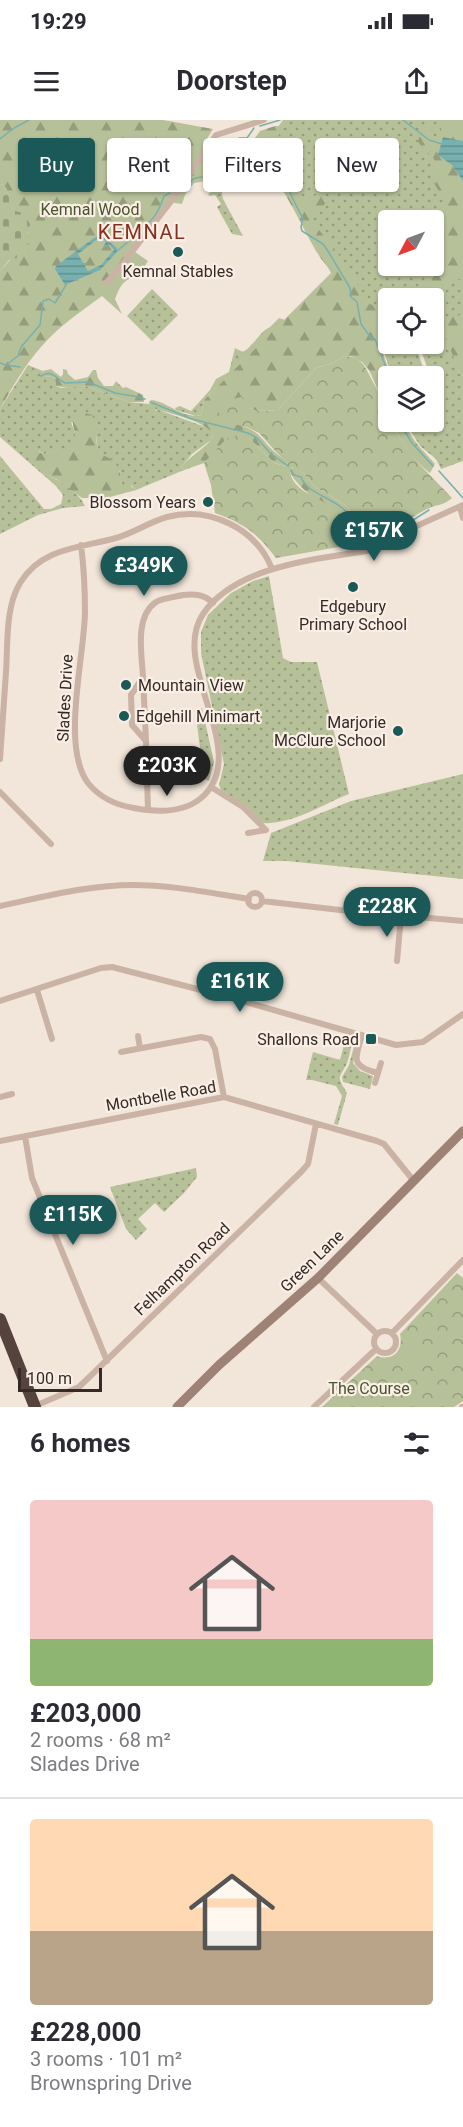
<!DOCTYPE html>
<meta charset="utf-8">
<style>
body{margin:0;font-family:Roboto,sans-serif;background:#f2f2f3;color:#2b2b33;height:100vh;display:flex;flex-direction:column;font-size:22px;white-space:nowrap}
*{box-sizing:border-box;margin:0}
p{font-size:20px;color:#7c7c81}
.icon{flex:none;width:33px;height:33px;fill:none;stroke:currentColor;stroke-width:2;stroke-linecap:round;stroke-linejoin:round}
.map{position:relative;height:1287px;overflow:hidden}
.panel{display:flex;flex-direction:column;background:#fff;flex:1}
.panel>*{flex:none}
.guide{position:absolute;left:18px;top:18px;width:428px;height:54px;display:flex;gap:12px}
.needle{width:39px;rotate:229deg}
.tools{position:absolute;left:378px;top:90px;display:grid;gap:12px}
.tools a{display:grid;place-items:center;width:66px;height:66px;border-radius:6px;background:#fff;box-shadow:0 2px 4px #0004;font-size:30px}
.scale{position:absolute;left:18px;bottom:15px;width:84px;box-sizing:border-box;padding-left:6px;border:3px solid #362a27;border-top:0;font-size:16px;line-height:21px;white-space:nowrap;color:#362a27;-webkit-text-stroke:4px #faefe6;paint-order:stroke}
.price{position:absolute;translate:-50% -51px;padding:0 14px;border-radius:21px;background:#1b5858;color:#fff;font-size:20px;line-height:39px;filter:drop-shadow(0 2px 3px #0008)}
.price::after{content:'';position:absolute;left:50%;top:36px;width:18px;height:14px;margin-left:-9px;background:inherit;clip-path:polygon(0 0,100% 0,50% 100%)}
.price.selected{background:#222;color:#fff}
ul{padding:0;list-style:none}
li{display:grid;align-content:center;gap:12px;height:318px;padding:0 30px}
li+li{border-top:2px solid #e1e1e2}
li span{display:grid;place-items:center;height:186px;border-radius:6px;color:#555}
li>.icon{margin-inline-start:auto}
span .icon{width:108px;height:108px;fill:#fffc;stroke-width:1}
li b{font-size:26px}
h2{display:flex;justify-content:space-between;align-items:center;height:72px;padding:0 30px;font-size:26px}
.chip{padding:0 21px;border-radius:6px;background:#fff;box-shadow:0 2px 4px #0004;font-size:21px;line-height:54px}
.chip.selected{background:#1b5858;color:#fff}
.status{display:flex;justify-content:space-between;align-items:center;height:42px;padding:0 30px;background:#fff;direction:ltr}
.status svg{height:16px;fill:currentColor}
header{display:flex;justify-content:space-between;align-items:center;height:78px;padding:0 30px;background:#fff;font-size:27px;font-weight:700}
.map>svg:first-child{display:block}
.grass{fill:url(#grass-dots);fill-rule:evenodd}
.forest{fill:url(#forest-firs);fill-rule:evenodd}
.cemetery{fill:url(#cemetery-stones)}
.park{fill:url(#park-crowns)}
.pitch{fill:#b7c199}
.water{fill:url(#water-rules);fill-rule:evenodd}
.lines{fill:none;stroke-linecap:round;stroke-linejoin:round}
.stream{stroke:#77b0ae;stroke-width:1.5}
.street{stroke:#cab3a5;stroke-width:6}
.secondary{stroke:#9e8276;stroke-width:9}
.highway{stroke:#57433d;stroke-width:12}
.poi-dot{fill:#1b5858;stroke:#faefe6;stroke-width:2}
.labels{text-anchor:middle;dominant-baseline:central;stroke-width:4.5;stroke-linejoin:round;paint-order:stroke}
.park-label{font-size:16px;fill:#48552a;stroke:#faefe6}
.poi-label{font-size:16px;fill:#362a27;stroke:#faefe6;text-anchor:end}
.street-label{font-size:16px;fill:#362a27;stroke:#faefe6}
.quarter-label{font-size:20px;letter-spacing:1.5px;fill:#872f1d;stroke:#faefe6}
</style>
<div class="status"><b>19:29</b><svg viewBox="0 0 49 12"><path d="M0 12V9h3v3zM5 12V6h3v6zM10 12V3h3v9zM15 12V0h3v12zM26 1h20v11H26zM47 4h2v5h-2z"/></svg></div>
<header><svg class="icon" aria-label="menu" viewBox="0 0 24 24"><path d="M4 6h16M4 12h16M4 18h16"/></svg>Doorstep<svg class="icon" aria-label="share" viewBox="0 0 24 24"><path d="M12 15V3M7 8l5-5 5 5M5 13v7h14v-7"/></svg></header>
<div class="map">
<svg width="463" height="1287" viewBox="0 0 463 1287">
<defs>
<pattern id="grass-dots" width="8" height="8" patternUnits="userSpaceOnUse" patternTransform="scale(1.5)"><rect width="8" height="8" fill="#b7c199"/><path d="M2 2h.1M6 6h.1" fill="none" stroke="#969d7d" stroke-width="1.8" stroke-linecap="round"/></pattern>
<pattern id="forest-firs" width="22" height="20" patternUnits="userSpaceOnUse" patternTransform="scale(1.5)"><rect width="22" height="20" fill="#b7c199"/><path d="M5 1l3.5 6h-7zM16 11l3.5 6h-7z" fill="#969d7d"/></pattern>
<pattern id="cemetery-stones" width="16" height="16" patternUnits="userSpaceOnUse" patternTransform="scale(1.5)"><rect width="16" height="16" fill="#b7c199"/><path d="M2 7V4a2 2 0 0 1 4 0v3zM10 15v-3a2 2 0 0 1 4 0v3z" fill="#969d7d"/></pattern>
<pattern id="park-crowns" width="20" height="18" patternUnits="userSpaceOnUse" patternTransform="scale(1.5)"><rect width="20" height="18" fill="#b7c199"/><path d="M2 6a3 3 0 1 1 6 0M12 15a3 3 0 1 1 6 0" fill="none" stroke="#969d7d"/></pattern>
<pattern id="water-rules" width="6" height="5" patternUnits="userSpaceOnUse" patternTransform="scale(1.5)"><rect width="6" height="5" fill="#77b0ae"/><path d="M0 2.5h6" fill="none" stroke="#628f8e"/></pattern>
</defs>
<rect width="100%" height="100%" fill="#f2e5d9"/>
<path class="grass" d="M283,0H463V203L455,239L460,254L463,256V341L441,349L436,339L420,326L405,302H434V256H430L419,224H434V178H388V224H415L426,256H392L384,232L373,237L357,171L277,55L273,14ZM388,100H434V146H388Z
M222,52L225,57L222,74L223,79L243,116L232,114L217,87L221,84L215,75L210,76L208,74L216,68Z
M152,169L178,195L152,221L127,196Z
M279,198L285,200L204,280L201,295L196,296L176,290L175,288L180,286L191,291L210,270L216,259L229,252L235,228L243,232C246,230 249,228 251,225C258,219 261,211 270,207Z
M28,245L43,251L46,257L52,256L55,259L56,266L61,268L76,267L81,271L82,267L86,266L128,282L149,284L158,292L156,289L211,309L214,315L211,320L192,334L181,347L184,350L136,370L131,365L122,366L120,352L110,338L103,336L98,330L96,316L71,302L77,319L75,327L44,334L39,331L44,354C58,359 79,372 85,386L63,388L38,395L0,414V336L44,389H51L61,384L63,375L56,366L0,317V289Z
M269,456L283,538L291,542H317L349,674C321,685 292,705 261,703L246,686L221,670L219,665L224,644L201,533V512L208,495L231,473L253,461Z
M202,588L214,642L209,661L204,659L195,589Z
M463,654V759L287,741H263L271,713L351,681Z
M346,917L353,918C351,926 350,935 347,943C339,960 336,955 347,973L338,1005L334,1004L342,976L336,966L312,960H306L313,932L340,940Z
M356,919L358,920L353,943L360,951L373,956L370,969L343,962L342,957L349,945Z
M196,1048L197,1057L184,1073L164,1092L155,1083L138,1099L147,1109L136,1120L126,1109L110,1067Z"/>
<path class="forest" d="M0,0H163L213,9L204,24V46L212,53V60L194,63L185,75L182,84L168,82L135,132L148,141L140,153L136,152L134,157C122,161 120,167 115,179L122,194L102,176C80,192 58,207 41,227C25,245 12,268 0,289V151L17,132H24L29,112L13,92L6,68L0,64ZM151,19L166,25L167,31L164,36C170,51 175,51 165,66L135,47Z
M445,0H463V158C455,162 449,157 442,165L447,181L444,186L434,190V178H411L424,175L428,169L423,154L425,149L438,142L439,134L434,127V100H424L441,96L446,84L445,77C435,70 432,59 431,46L436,42C431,32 421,30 417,19L421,13L418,6L425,5L432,8V16L437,17Z
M275,6H281L282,9L273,26C276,38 286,45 291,55C294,63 296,70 300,78L307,79L323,72L328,78L326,83L313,94L312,101L353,153L361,172L370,184L379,188L388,185V205L380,210L378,219L387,245L389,256L388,293L369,250L362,242L351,236H344L333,243L316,248L278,290L256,291L250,288L237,304C263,312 259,319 277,334C281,337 285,339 288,343L285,346L274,343L249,318L215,333L204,343L184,350L181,347C191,335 209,326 214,315C206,301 168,293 152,288L149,284L151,280C167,281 184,300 201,295L204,280L331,153C328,146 322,141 318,134C307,117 282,62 269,53C253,43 229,47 220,29L222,24L227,23L237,30L248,34L254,29L253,21L260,11Z
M370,14L375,16L387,27L384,32L379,35L376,32L370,38L364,39L349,24L356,16L361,18Z
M463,194V256L460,254L443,210L434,207V202Z
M51,249L61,257L63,254V249L67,250L68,254L75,260L88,257L93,250H96L98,258L104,266H113L116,261L123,268L126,267L143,275L144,282H128L86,266L82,267L81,271L76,267L68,268L56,266L55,259L52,256L46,257L43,251Z
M81,292L92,295C99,306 93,321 100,332C103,337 107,336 111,339C120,346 121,356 122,365L132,362L131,366L136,370L95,381L94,378H82L56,359L44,354L29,341V334L34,330L44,334L75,326C78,314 70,307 74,294Z
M392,302H402L417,324L435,344L430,353C413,340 400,322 392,302Z
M294,347L303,353L314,366L345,385L360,401L366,403L369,409L368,416L361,417L353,408C339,397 291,365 290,350Z"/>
<path class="cemetery" d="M0,64L6,67L13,91C23,91 25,96 30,104L28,118L30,123L26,126L24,132H17V138L9,140L0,151Z"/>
<path class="park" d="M344,236C363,236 366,249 373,262C380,276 388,286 388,302H392C404,333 430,354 452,378C443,386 437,384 427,389C408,398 393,413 374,422L368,416L369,409L366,403L360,401L345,385L314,366L303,353L293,347L290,350C291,371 319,377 332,387C341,393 346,400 353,408L350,425L276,438C257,413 245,404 215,393L211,365L204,343L226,319L238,315L249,318L274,343L285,346L288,343L277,333L259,313L247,307L224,302L219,295V286L229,280L241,277L249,281L250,288L256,291L278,290L316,248L333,243Z
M457,1153L463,1158V1281L454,1287H322L377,1236C393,1242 404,1230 400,1214Z"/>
<path class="pitch" d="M412,1225L431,1237L415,1259L398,1245Z"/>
<path class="water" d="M443,17L463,21V61L452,45L438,35Z
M101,115L117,128V132L100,150L65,165L55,149L56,146L94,118ZM99,118L106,121L103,128L109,124L114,130L101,145L88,151L85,146L87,143H83L78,134Z"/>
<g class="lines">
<path class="stream" d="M403,0L429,20L442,24
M260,6L280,0
M0,19L14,8L29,0
M228,26L238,33L278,43C282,50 282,56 285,62C291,74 296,87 303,98L301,107L302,111L323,124L328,131L350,168L351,177L357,182L361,204L371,218L375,219L386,247L388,263
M227,27L239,18H247L254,8
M183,70C193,64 187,58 203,57L212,46
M117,131L136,115L138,108C154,103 159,90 164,76L170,73
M0,243L6,245L18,236L21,227L40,205L43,181L49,179L55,183L66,165
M6,245L20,247
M41,256C52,249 55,258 65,263L88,262L115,273L133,276L145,279
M388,264V268
M150,282L192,299L248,313L257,318L270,333L288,346
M399,302L412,323L433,346
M291,350L294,355L301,357C307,373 330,377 342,388C351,395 356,405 365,412L367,418L371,421L402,407L429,390
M439,351L463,378"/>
<path class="street" d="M106,163L117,151L169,84L216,15L264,0
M460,387L463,398
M81,425C84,448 85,471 85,493C84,538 61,627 88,663C100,678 115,685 134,688C155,692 182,693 200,679C255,634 168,546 203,494C236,445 319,439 372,430L384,425L410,409L463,385
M143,557C142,535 134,497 156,482C163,478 174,477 183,475C195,474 204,474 213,483
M143,557L146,621L132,605L131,575Z
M146,621L148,690
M0,639C2,610 4,581 6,552C8,524 5,488 20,463C42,427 81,428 116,418C134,413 149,402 167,397C209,386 256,408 272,449
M211,667L243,687L266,710
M0,672L51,724
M248,713L266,710
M248 780a7 7 0 1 1 14 0a7 7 0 1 1-14 0Z
M262,781L340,790L463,801
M0,786C44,777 88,765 133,765C172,765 210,773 249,779
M397,841L401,796
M37,870L52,919
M0,881L101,848L112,847L228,877L396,925L423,922L463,894
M362,915C355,939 350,946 378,953L375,963
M138,916L140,928
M121,932L201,917L210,919L215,929L224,977
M378,953L381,943
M0,977L12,974
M25,1016L32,1058L107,1241
M0,1021L224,977L377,1021L384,1024L413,1060
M318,1158L377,1214
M374 1222a11 11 0 1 1 22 0a11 11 0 1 1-22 0Z
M392,1213L463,1140
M35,1286L79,1267L301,1052L308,1044L316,1004
M314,1287L376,1229
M462,1287H463"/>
<path class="secondary" d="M177,1287L219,1245L318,1158L463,1011"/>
<path class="highway" d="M0,1199L35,1287"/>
</g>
<g class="poi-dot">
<circle cx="178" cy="132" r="6"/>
<circle cx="208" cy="382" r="6"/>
<circle cx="353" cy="467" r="6"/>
<circle cx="126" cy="565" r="6"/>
<circle cx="124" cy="596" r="6"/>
<circle cx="398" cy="611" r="6"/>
<rect x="365" y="913" width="12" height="12" rx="3"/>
</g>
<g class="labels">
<g class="park-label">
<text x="90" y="89">Kemnal Wood</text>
<text x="369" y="1268">The Course</text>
</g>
<g class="poi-label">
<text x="178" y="151" text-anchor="middle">Kemnal Stables</text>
<text x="196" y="382">Blossom Years</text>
<text x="353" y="486" text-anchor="middle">Edgebury<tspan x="353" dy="18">Primary School</tspan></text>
<text x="138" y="565" text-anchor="start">Mountain View</text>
<text x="136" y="596" text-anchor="start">Edgehill Minimart</text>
<text x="386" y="602">Marjorie<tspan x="386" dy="18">McClure School</tspan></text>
<text x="359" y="919">Shallons Road</text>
</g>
<g class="street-label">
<text transform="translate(65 578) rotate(-87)">Slades Drive</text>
<text transform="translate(161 976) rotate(-10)">Montbelle Road</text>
<text transform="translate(312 1141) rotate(-44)">Green Lane</text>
<text transform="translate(182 1149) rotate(-44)">Felhampton Road</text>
</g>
<g class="quarter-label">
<text x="142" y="112">KEMNAL</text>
</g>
</g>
</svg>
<div class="tools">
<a><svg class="needle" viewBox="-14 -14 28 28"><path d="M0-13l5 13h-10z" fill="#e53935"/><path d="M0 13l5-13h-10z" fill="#7c7c81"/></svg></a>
<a><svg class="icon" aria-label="locate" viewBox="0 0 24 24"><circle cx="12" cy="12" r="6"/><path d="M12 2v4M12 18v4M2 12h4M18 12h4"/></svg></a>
<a><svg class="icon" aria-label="layers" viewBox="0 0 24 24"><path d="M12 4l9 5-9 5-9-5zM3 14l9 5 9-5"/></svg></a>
</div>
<div class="scale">100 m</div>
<b class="price" style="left:374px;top:442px">£157K</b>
<b class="price" style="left:144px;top:477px">£349K</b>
<b class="price selected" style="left:167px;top:677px">£203K</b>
<b class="price" style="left:387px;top:818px">£228K</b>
<b class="price" style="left:240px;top:893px">£161K</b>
<b class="price" style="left:73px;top:1126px">£115K</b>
<div class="guide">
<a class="chip selected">Buy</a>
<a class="chip">Rent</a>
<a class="chip">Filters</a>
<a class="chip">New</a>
</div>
</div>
<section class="panel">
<h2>6 homes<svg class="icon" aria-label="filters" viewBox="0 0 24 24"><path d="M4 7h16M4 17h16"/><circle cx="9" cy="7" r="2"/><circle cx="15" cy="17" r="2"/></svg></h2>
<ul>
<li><span style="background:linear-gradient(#f6c9c9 75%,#8fb573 0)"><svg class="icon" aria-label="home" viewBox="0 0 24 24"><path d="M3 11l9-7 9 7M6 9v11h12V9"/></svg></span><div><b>£203,000</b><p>2 rooms · 68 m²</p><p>Slades Drive</p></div></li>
<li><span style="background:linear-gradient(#ffd9b3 60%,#b9a48a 0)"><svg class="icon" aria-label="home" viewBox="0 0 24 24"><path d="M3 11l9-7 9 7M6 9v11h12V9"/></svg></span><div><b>£228,000</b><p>3 rooms · 101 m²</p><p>Brownspring Drive</p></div></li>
</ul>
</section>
